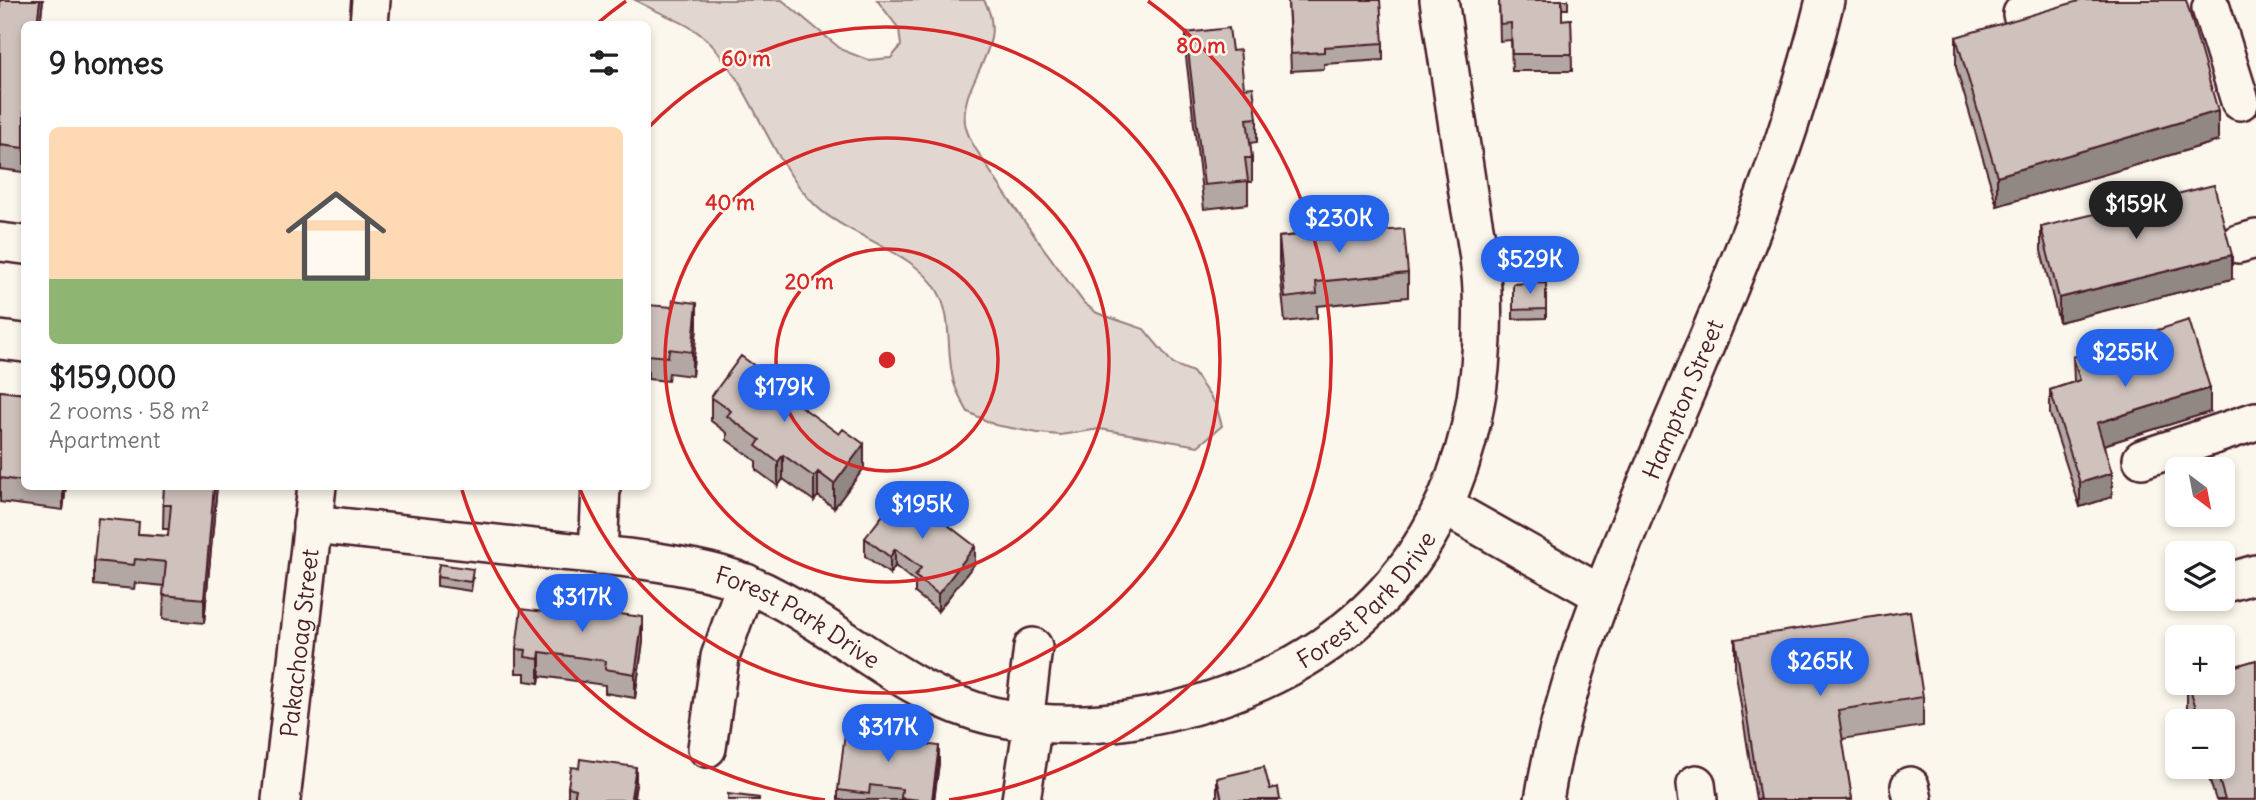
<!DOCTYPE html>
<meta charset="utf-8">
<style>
body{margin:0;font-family:Delius,sans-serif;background:#f6f6f6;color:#202124;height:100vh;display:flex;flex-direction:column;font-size:26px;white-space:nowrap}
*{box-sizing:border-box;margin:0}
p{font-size:23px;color:#757577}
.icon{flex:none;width:38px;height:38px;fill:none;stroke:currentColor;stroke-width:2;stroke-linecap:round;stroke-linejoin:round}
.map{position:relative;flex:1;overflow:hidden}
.drawer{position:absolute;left:21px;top:21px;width:630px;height:469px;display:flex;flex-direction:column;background:#fff;border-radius:10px;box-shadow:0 4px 10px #0003}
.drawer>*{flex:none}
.needle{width:46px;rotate:148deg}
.buttons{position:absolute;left:2165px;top:457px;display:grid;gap:14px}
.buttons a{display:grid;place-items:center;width:70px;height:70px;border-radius:10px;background:#fff;box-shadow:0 4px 10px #0003;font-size:35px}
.price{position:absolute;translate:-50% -60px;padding:0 16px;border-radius:24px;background:#2563eb;color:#fff;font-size:23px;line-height:46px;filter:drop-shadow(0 2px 4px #0008)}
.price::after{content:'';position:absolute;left:50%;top:42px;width:21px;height:16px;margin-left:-10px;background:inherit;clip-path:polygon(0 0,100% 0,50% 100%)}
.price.on{background:#222;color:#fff}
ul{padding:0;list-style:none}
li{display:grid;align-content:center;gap:14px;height:371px;padding:0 28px}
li+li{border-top:2px solid #e0e0e0}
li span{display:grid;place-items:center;height:217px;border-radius:10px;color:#555}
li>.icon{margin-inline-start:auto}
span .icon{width:126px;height:126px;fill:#fffc;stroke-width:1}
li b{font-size:30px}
h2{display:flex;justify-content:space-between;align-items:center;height:84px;padding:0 28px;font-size:30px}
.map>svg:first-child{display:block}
.green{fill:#e2d7d0;stroke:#967b7e;stroke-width:2}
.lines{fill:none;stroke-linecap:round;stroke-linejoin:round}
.minor-casing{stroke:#4a1f2b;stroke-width:42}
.minor{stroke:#fbf7ec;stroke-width:37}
.wall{fill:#b2a7a2;stroke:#4a1f2b;stroke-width:2}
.shaded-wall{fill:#918884;stroke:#4a1f2b;stroke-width:2}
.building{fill:#cfc2bc;stroke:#4a1f2b;stroke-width:2}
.ring{fill:none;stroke:#d62828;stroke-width:3.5}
.labels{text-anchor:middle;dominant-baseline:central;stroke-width:5;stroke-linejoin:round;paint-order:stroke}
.street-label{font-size:24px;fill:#4a1f2b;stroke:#fbf7ec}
.centre{fill:#d62828;stroke:#fbf7ec;stroke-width:3.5}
.ring-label{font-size:21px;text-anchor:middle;font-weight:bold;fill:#d62828;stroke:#fbf7ec;stroke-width:5;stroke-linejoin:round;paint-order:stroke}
</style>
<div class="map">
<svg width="2256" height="800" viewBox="0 0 2256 800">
<rect width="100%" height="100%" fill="#fbf7ec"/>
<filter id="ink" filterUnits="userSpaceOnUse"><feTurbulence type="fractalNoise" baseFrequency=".0143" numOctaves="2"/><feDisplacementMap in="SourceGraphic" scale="14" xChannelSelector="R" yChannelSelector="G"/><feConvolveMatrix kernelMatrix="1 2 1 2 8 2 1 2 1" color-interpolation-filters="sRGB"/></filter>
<g filter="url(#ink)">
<path class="green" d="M635,0H782L842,50L868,60L891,58L901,46L899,29L877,0H984C1011,48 959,80 965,123C968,141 981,156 990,171C1019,216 1052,260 1084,303L1097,313L1144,329L1173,364L1193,372L1216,405L1222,426L1198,446L1100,429L1060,435L1038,433L995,425L968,412C963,403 957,393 954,383C945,352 954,319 937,290C914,251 849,237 816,206C770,161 755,93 712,45C690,21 662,16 635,0Z"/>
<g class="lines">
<defs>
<g id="minor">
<path d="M2211,8L2240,101"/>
<path d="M2022,14L2064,0"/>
<path d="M369,24L371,0"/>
<path d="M0,242L24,245"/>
<path d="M2238,244L2256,239"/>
<path d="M0,340L24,343"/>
<path d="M2142,459L2256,421"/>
<path d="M1446,507L1602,595"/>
<path id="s1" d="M312,524C389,532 466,541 542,549C598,555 655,559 709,572C814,596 887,692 993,716C1083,736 1177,718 1261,681C1423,608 1489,462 1482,290C1481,258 1473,225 1468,193C1458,129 1449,64 1439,0"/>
<path d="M598,555L601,486"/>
<path d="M2222,584L2256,574"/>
<path d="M1024,722L1033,647"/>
<path d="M707,748L720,657L746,583"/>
<path d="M1696,784L1698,800"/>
<path d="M1910,786L1913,800"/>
<path id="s2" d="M281,800L317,486"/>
<path d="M1021,800L1033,723"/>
<path id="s3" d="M1544,800C1565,669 1621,545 1672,424C1731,286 1790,146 1825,0"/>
</g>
</defs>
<use href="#minor" class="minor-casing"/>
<use href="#minor" class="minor"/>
</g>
<path class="wall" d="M0,0H43L40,24H24V172L0,169Z
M1288,0L1383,43V60L1324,64V69L1291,71Z
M1499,0H1568V9H1562V20L1571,19L1572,71H1512L1511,40L1500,41Z
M1186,33L1232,51L1244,88L1257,118V142L1250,143L1252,158V182H1248V204L1204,209L1186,57Z
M1956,37L2218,141L1997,206L1956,67Z
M1308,222L1339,228L1379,231L1408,273V297L1317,306V318L1285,322L1279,261V237L1308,234Z
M2041,227L2232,279L2059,322L2041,251Z
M1546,283V318L1513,319V284Z
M648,305L697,327L692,376L669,373L668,381L648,379Z
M2073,357L2210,412L2104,445L2112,497L2080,507L2050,414V390L2074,382Z
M759,377L864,468L834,508L818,496L814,501L783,479L778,486L756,470V461L727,440V433L711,421V397Z
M0,391L24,394V486H66L63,510L0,502Z
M164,486H217L204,623L163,619L164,586L135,583L134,589L94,585V561L139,534L168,536L169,529H163Z
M922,511L953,529L975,563L938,611L915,593V582L895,566L890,574L865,556V538Z
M437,577L473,578L471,591L437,586Z
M544,612L612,613L643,641L635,698L605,693V685L540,676L539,683L525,681V673H516V649Z
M1735,639L1923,697V726L1842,739L1852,800H1756L1735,668Z
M2256,660V800H2216L2205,766H2222V721H2191L2187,711V682H2222V670Z
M908,742L939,763L934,800H838V790Z
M1217,778L1270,789L1280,800H1217Z
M636,784L634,798L640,800H568V787Z"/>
<path class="shaded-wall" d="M40,0H43L40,24H37Z
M2218,111V141L1997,206V176Z
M2232,255V279L2059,322V298Z
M697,303V327L692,376V352Z
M2210,388V412L2097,447V423Z
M864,444V468L834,508V484Z
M783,455V479L778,486V462Z
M818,472V496L814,501V477Z
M2112,473V497L2080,507V483Z
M63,486H66L63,510Z
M214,486H217L204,623V599Z
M975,546V563L938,611V594Z
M895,549V566L890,574V557Z
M643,617V641L635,698V674Z
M540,652V676L539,683V659Z
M939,746V763L934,800H932Z
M636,767V784L633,800H631Z"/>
<path class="building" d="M0,0H40L37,24H24V148L0,145Z
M1288,0H1380L1383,43L1324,47V52L1291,54Z
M1499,0H1562V20L1571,19L1572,54H1512L1511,23L1500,24Z
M2082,0H2186L2218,111L1997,176L1956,37Z
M1229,28L1232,51L1240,50L1244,88L1253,87L1257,118L1247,119L1252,158H1245L1248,181L1204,185L1186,33Z
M2214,185L2232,255L2059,298L2041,227Z
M1338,219L1339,228L1378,225L1379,231L1404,229L1408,273L1316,282L1317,294L1285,298L1279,237L1309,234L1308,222Z
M1546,283V309L1513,310V284Z
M673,300L697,303L692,352L669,349L668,357L648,355V305L672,307Z
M2189,320L2210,388L2097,423L2112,473L2080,483L2050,390L2080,380L2073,357Z
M741,356L759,369L756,374L839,434L843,429L864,444L834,484L818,472L814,477L783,455L778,462L756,446L760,440L727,416L731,411L711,397Z
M0,391L24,394V481L0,478Z
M164,486H214L204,599L163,595L166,562L135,559L134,565L94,561L98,518L139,522L138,534L168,536L171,505H163Z
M900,493L922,511L928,503L953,522L949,526L975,546L938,594L915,576L921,568L895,549L890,557L865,538Z
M439,564L473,569L471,582L437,577Z
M580,600L612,605V613L643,617L635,674L605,669L606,661L540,652L539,659L525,657L526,650L516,649L521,609L544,612L545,603L579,608Z
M1910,611L1923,697L1838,710L1852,799L1844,800H1760L1735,639Z
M2256,660V800H2225L2215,766H2222V721H2200L2188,682H2222V670Z
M877,728L908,732L906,742L939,746L932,800H921L901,798L902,789L870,785L869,794L838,790L845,733L875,737Z
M580,759L636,767L631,797L640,799V800H574L576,789L568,787L571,767L579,768Z
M1264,767L1270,789L1278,787L1280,800H1222L1217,778Z
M728,794L759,798V800H728Z"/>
</g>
<g class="ring">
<circle cx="887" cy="360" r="111"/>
<circle cx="887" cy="360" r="222"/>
<path d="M649 127A333 333 0 1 1 579 487"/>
<path d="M825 800A444 444 0 0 1 462 490M599 22A444 444 0 0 1 626 1M1148 1A444 444 0 0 1 949 800"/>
</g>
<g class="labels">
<g class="street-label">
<text stroke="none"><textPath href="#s3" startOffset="425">Hampton Street</textPath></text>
<text stroke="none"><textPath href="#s1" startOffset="1130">Forest Park Drive</textPath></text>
<text stroke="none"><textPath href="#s1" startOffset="500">Forest Park Drive</textPath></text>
<text stroke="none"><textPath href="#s2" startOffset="158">Pakachoag Street</textPath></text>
</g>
</g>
<circle cx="887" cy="360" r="10" class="centre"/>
<g class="ring-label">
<text x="1201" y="53">80 m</text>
<text x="746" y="66">60 m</text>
<text x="730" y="210">40 m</text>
<text x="809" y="289">20 m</text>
</g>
</svg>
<div class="buttons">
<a><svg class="needle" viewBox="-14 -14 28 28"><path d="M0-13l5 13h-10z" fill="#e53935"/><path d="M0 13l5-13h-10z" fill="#757577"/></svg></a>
<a><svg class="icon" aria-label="layers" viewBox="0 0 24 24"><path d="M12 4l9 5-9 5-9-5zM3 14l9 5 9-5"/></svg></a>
<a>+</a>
<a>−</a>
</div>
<b class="price on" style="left:2136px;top:241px">$159K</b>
<b class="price" style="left:1339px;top:255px">$230K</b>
<b class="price" style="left:1530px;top:296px">$529K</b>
<b class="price" style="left:2125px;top:389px">$255K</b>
<b class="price" style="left:784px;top:424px">$179K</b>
<b class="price" style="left:922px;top:541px">$195K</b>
<b class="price" style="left:582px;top:634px">$317K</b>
<b class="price" style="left:1820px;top:698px">$265K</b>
<b class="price" style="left:888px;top:764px">$317K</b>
<section class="drawer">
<h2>9 homes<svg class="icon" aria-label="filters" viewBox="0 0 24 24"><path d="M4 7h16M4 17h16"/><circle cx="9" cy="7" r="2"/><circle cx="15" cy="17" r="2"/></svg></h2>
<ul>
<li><span style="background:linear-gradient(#ffd9b3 70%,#8fb573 0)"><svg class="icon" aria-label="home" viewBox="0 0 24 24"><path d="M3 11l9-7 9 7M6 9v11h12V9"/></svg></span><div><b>$159,000</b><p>2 rooms · 58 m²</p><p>Apartment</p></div></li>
</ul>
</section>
</div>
